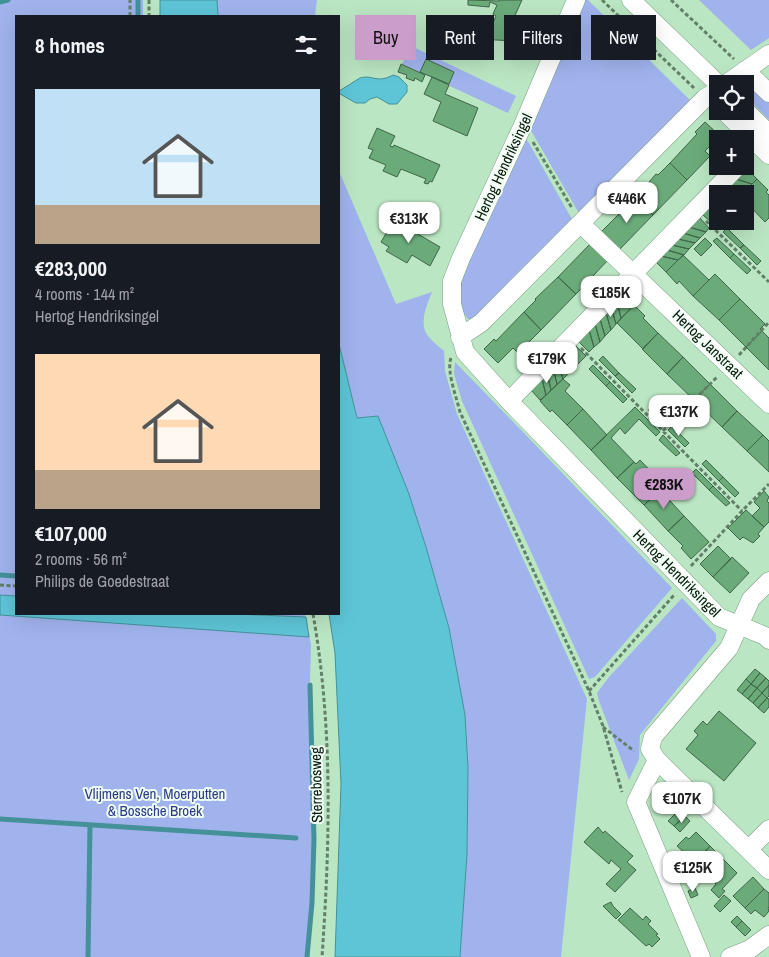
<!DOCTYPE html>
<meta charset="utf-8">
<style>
body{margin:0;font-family:"Archivo Narrow",sans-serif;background:#20242c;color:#f1f3f6;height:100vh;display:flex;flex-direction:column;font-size:19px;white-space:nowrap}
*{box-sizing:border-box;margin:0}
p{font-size:16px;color:#9ea1a6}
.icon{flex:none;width:28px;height:28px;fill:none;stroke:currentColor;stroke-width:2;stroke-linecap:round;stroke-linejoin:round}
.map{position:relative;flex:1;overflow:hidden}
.drawer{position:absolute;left:15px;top:15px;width:325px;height:600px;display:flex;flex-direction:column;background:#171b24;border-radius:0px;box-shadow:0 5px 20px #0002}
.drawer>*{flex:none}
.guide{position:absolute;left:355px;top:15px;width:339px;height:45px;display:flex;gap:10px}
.buttons{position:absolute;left:709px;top:75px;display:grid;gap:10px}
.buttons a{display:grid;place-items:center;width:45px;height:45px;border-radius:0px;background:#171b24;box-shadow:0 5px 20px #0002;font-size:25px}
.price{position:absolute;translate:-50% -42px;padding:0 11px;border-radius:10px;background:#fff;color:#222;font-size:16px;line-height:32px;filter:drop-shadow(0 1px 2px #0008)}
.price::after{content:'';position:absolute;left:50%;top:30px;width:15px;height:11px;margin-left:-8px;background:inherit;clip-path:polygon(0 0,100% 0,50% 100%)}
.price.active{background:#cb9dcb;color:#111}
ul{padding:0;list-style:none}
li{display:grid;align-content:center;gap:10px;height:265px;padding:0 20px}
li span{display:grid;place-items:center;height:155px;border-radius:0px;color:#555}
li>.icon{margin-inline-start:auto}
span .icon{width:90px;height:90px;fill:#fffc;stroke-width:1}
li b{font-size:21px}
h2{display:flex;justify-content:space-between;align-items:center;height:60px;padding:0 20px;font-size:21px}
.chip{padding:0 18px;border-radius:0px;background:#171b24;box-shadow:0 5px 20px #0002;font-size:18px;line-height:45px}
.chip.active{background:#cb9dcb;color:#111}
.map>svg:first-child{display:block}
.green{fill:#a0b3ed}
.water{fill:#5ec5d7;stroke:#44919a}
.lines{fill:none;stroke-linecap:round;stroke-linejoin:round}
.stream{stroke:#44919a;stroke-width:5}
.building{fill:#6bab7a;stroke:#3f6547}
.minor-casing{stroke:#78a080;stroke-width:19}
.path{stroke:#627f68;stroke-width:3;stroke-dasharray:4 2.5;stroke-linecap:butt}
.minor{stroke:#fff;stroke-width:18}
.labels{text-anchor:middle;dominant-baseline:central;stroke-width:4;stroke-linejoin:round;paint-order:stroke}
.street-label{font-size:15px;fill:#08170c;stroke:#f1fef3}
.park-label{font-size:15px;fill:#2b3b87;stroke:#f1fef3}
</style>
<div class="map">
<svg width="769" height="957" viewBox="0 0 769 957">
<rect width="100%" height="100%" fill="#bbe6c3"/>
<path class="green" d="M0,0H143V16H16V614H305L311,645L309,713L314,839L312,903L307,957H0Z
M217,0H317L315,16H218Z
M584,0H588L690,100L580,215L530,129Z
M699,0H769V38L751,50Z
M411,46L516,96L508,113L402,64Z
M740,71L769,97V120L745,95V84H734Z
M526,138L573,221L475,319H468L463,312L459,301L461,284L468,261Z
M339,171L396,304L432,292C428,302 422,316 424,327C425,337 438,345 444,351L445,371L457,414L587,699L561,957H460L467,854L468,768L465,715L449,628L426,547L409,494L357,418L339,344Z
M455,362L525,434L672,588L595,677L589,679L462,401L454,374Z
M682,598L716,634V641L640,735L639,759L629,780L599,701L597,693L609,677Z"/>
<path class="water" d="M160,0H217L218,16H160Z
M393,75L399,77L407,85V92L397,104H389L377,97L370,99L365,103H356L340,94L339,91C341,90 358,79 360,78C372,74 377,84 393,75Z
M339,344L357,418L378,416L409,494L426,547L449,628L465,715L468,768L467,854L460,957H335L341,784L335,653L329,614H339Z
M0,595L16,596V614H235L306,617L309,637L0,615Z"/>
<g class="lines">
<path class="stream" d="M0,2L8,0
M138,16V0
M0,575L16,576
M0,819L296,838
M88,957L90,825
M307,957L312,903L314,839L310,685"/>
</g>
<path class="building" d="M468,0L499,1V0H522L512,22L513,27H515L514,41L479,39L480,25H482V22L493,23L496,16L493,14L497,5L490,2L489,7L468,5Z
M426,59L454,72L449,84L420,72Z
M401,64L425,75L422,82L415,78L414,81L406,78L407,75L398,72Z
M432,77L449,85L445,94L478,108L467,136L433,121L441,102L424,94Z
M705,122L720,136L705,151L710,156L687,180L670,163L697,134L695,132Z
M377,128L395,136L390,146L393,147L394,145L440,165L432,182L430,181L428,184L424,183L426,179L401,169L397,177L383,171L386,165L369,158L373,150L368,148Z
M670,163L687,180L653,215L635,198L656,174L658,175Z
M747,169L757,179L752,184L736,179Z
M736,179L752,184L747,189L731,185Z
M757,179L768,190L766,192L769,195V218L765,222L745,201V194H742Z
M731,185L747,189L742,194L725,191Z
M635,198L653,215L619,250L601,232Z
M708,208L718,210V220L713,224L702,214Z
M699,217L709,228L706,232L689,227Z
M394,220L440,247L430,266L412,255L407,263L386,251L389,247L381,242Z
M689,227L706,232L700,238L683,233Z
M727,228L744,245L740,248L723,232Z
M683,233L700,238L695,243L678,239Z
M705,238L712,245L701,256L694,249Z
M717,238L734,254L730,258L713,241Z
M678,239L695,243L689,249L672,245Z
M592,242L609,259L576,294L558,277Z
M672,245L689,249L684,255L667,250Z
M744,245L761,261L757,265L740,248Z
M667,250L684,255L678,260L661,256Z
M734,254L751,270L747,274L730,258Z
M683,255L709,280L693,296L679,281L677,284L666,272Z
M661,256L678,260L666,272L656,262Z
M715,274L740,299L719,320L693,296Z
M558,277L576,294L541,330L524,312L536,300L535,299Z
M623,295L634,305L621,318L617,302Z
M740,299L765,324L760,329L762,331L746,347L719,320Z
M617,302L621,318L616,324L611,307Z
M634,305L645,316L643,318L658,333L643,349L617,323Z
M611,307L616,324L611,330L606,313Z
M524,312L541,330L518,353L513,348L498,363L484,349L494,339L496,341Z
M606,313L611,330L605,336L600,319Z
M600,319L605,336L600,342L595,324Z
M595,324L600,342L594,347L589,330Z
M589,330L594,347L589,352L578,341Z
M762,331L769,338V370L746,347Z
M658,333L683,357L667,374L642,349Z
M575,345L586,356L574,368L569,351Z
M569,351L574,368L568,374L564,356Z
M564,356L568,374L563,379L558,362Z
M603,356L619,373L615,376L599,360Z
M683,357L710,384L694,400L667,374Z
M558,362L563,379L557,384L553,368Z
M593,365L610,382L606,386L589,369Z
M553,368L557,384L551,390L547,373Z
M547,373L551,390L546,395L542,379Z
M619,373L636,389L632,393L615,376Z
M542,379L546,395L540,400L531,390Z
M563,379L570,385L565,391L583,409L567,425L552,410L550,412L540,401Z
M610,382L627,399L623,403L606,386Z
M710,384L737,411L722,427L694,400Z
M652,406L669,423L665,427L648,410Z
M635,407L660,432L656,436L639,419L625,434L620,428L611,438L634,462L617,478L591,450Z
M583,409L607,435L591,450L567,425Z
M737,411L763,435L747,451L722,427Z
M672,426L689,443L685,447L668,430Z
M663,435L680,453L676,456L659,440Z
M763,435L769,441V472L747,451Z
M640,460L663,484L659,488L660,490L644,505L617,478L634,462L636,464Z
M706,460L723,477L719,481L702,464Z
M696,469L713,486L709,490L692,473Z
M723,477L739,493L735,497L719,481Z
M713,486L730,503L726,506L709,490Z
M660,490L684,516L668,531L644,505Z
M764,491L769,497L767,501L769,503V522L764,527L752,516L760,508L754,502Z
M746,510L764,527L758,534L760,536L753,543L743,537L740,540L728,528Z
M684,516L709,542L691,559L681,548L683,546L668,531Z
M718,546L731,559L713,577L700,564Z
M732,557L749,573L730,593L713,577Z
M755,669L760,673L751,684L746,679Z
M760,673L766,678L757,688L751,684Z
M766,678L769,681V685L762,693L757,688Z
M746,679L751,684L742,694L737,690Z
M751,684L757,688L748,699L742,694Z
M769,685V696L767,698L762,693Z
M757,688L762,693L753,703L748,699Z
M762,693L767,698L758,708L753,703Z
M767,698L769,699V707L764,713L758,708Z
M719,711L756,743L724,781L686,749L698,735L694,731L703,721L707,725Z
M679,810L685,816L674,826L668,821Z
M685,816L690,821L680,832L674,826Z
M598,827L603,833L605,831L633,856L627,862L636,870L615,892L606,884L621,869L611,860L609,864L584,842Z
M696,832L710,846L688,870L679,861L686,854L677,846L686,837L689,839Z
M710,846L723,859L707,875L695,863Z
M723,859L737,873L722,889L725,891L719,898L711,890L716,884L707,875Z
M753,877L764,889L745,908L733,896Z
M695,888L698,895L691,898L688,891Z
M764,889L769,893V907L768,908L769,911L764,917L755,910L751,914L745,908Z
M724,895L731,901L720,912L714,906Z
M611,902L613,906L621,914L616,919L603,906Z
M630,908L643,920L646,916L651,921L648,924L658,934L656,935L660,939L652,947L649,944L646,946L618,920Z
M737,916L742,921L736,927L731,922Z
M742,921L751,930L745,936L736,927Z"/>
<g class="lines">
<defs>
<path id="minor" d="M576,0L523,125L461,258L452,281V304L465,352L509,401L719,617L765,636L769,640
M631,0L718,84
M745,70L769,93
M726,84L769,54
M745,110L769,134
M724,111L769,155
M581,224L769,404
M460,337L481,323L705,98L718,90
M509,401L738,166
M769,581L751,599L729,648L653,737L650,749L657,760L769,870
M657,760L636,802L701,957
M749,849L769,829
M730,957L750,949L769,935"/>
</defs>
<use href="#minor" class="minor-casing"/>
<path class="path" d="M149,0V16
M602,0L694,88
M671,0L734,59
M130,16V0
M533,142L572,208
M706,221L769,282
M581,348L742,511
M739,355L769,322
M451,358C446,370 457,399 460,412L589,691L603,726L622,792
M663,431L717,377
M691,566L742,511L769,484
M0,585L16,586
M313,614C333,727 330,843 322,957
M589,691L675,594
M603,727L634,751"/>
<use href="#minor" class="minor"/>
</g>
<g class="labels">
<g class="street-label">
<text transform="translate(503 167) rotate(-65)">Hertog Hendriksingel</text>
<text transform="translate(708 344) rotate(44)">Hertog Janstraat</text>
<text transform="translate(677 573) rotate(45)">Hertog Hendriksingel</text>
<text transform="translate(316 785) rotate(-91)">Sterrebosweg</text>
</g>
<g class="park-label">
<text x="155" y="793">Vlijmens Ven, Moerputten<tspan x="155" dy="17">&amp; Bossche Broek</tspan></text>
</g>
</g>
</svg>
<div class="buttons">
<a><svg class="icon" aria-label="locate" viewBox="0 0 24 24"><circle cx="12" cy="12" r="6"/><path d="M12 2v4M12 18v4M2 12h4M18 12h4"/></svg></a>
<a>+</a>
<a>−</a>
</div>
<b class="price" style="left:627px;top:224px">€446K</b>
<b class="price" style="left:409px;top:244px">€313K</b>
<b class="price" style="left:611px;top:318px">€185K</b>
<b class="price" style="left:547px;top:384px">€179K</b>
<b class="price" style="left:679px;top:437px">€137K</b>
<b class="price active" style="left:664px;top:510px">€283K</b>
<b class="price" style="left:682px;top:824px">€107K</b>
<b class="price" style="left:693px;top:893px">€125K</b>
<div class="guide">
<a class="chip active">Buy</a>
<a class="chip">Rent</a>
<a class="chip">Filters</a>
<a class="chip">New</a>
</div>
<section class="drawer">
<h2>8 homes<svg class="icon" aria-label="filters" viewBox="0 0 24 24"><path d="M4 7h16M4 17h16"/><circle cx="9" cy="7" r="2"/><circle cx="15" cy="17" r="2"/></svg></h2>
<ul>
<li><span style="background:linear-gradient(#bfe0f5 75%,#b9a48a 0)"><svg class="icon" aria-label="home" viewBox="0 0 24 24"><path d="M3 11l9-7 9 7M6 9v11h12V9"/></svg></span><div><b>€283,000</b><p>4 rooms · 144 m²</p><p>Hertog Hendriksingel</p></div></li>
<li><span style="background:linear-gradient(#ffd9b3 75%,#b9a48a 0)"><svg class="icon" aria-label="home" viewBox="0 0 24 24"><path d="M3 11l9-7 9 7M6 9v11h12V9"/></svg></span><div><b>€107,000</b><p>2 rooms · 56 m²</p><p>Philips de Goedestraat</p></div></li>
</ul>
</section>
</div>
